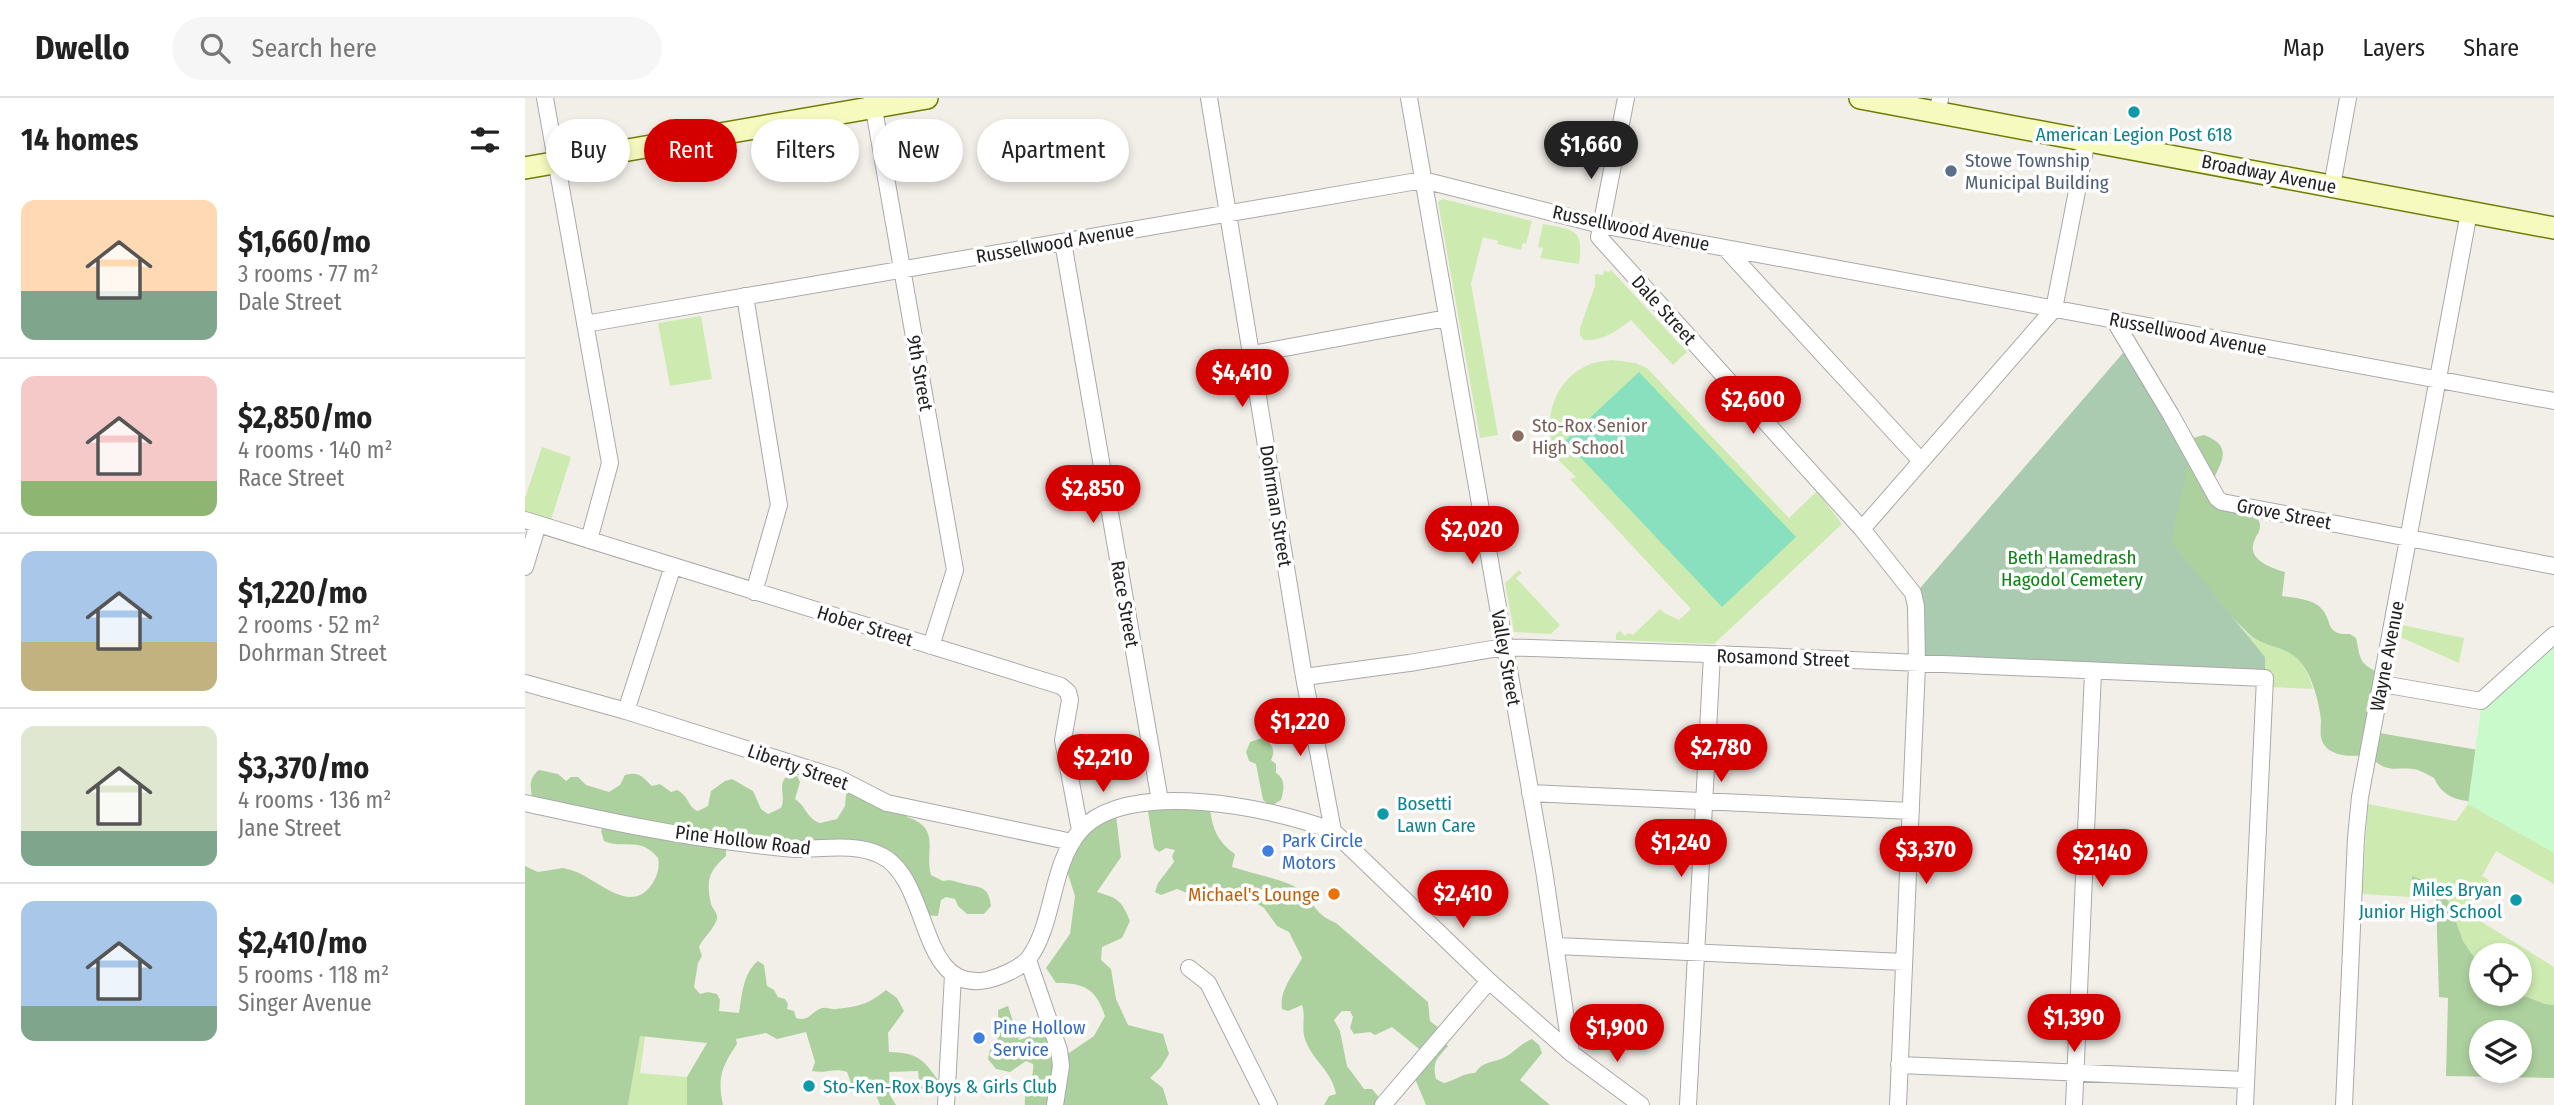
<!DOCTYPE html>
<meta charset="utf-8">
<style>
body{margin:0;font-family:"Fira Sans Condensed",sans-serif;background:#f6f6f6;color:#222;height:100vh;display:flex;flex-direction:column;font-size:26px;white-space:nowrap}
*{box-sizing:border-box;margin:0}
p{font-size:23px;color:#767676}
.icon{flex:none;width:38px;height:38px;fill:none;stroke:currentColor;stroke-width:2;stroke-linecap:round;stroke-linejoin:round}
.map{position:relative;flex:1;overflow:hidden}
.side{display:flex;flex-direction:column;background:#fff;width:525px}
.side>*{flex:none}
.banner{position:absolute;left:21px;top:21px;width:665px;height:63px;display:flex;gap:14px}
.controls{position:absolute;left:1944px;top:845px;display:grid;gap:14px}
.controls a{display:grid;place-items:center;width:63px;height:63px;border-radius:50%;background:#fff;box-shadow:0 4px 10px #0003;font-size:35px}
.price{position:absolute;translate:-50% -60px;padding:0 16px;border-radius:24px;background:#d40000;color:#fff;font-size:23px;line-height:46px;filter:drop-shadow(0 2px 4px #0008)}
.price::after{content:'';position:absolute;left:50%;top:42px;width:21px;height:16px;margin-left:-10px;background:inherit;clip-path:polygon(0 0,100% 0,50% 100%)}
.price.active{background:#222;color:#fff}
ul{padding:0;list-style:none}
li{display:flex;align-items:center;gap:21px;height:175px;padding:0 21px}
li+li{border-top:2px solid #e0e0e0}
li span{display:grid;place-items:center;flex:none;width:196px;height:140px;border-radius:14px;color:#555}
li>.icon{margin-inline-start:auto}
span .icon{width:84px;height:84px;fill:#fffc;stroke-width:1}
li b{font-size:30px}
h2{display:flex;justify-content:space-between;align-items:center;height:84px;padding:0 21px;font-size:30px}
.pill{padding:0 24px;border-radius:32px;background:#fff;box-shadow:0 4px 10px #0003;font-size:24px;line-height:63px}
.pill.active{background:#d40000;color:#fff}
header{display:flex;align-items:center;gap:42px;box-sizing:border-box;height:98px;padding:0 35px;background:#fff;border-bottom:2px solid #e0e0e0}
header strong{font-size:33px}
nav{display:flex;gap:38px;margin-inline-start:auto;font-size:24px}
.search{width:490px;height:63px;background:#f6f6f6;display:flex;align-items:center;gap:18px;box-sizing:border-box;padding:0 24px;border-radius:38px;color:#767676;font-size:26px}
main{display:flex;flex:1;min-height:0}
.map>svg:first-child{display:block}
.grass{fill:#cdebb0}
.forest{fill:#add19e;fill-rule:evenodd}
.cemetery{fill:#aacbaf}
.park{fill:#c8facc}
.pitch{fill:#88e0be}
.lines{fill:none;stroke-linecap:round;stroke-linejoin:round}
.street-casing{stroke:#a9a9a9;stroke-width:18}
.secondary-casing{stroke:#707d05;stroke-width:24}
.street{stroke:#fff;stroke-width:16}
.secondary{stroke:#f7fabf;stroke-width:21}
.culture-dot{fill:#0f9aa8;stroke:#fff;stroke-width:2.5}
.service-dot{fill:#5c6f8a;stroke:#fff;stroke-width:2.5}
.education-dot{fill:#8d6e63;stroke:#fff;stroke-width:2.5}
.shop-dot{fill:#3f7fe0;stroke:#fff;stroke-width:2.5}
.food-dot{fill:#e8710a;stroke:#fff;stroke-width:2.5}
.labels{text-anchor:middle;dominant-baseline:central;stroke-width:7;stroke-linejoin:round;paint-order:stroke}
.culture-label{font-size:19px;fill:#0d838f;stroke:#fff;text-anchor:start}
.service-label{font-size:19px;fill:#4e5e75;stroke:#fff;text-anchor:start}
.street-label{font-size:19px;fill:#222;stroke:#fff}
.education-label{font-size:19px;fill:#785e54;stroke:#fff;text-anchor:start}
.park-label{font-size:19px;fill:#0c8416;stroke:#fff}
.shop-label{font-size:19px;fill:#366cbe;stroke:#fff;text-anchor:start}
.food-label{font-size:19px;fill:#c56008;stroke:#fff;text-anchor:end}
</style>
<header>
<strong>Dwello</strong>
<div class="search"><svg class="icon" aria-label="search" viewBox="0 0 24 24"><circle cx="10" cy="10" r="6"/><path d="M15 15l6 6"/></svg>Search here</div>
<nav><a>Map</a><a>Layers</a><a>Share</a></nav>
</header>
<main>
<section class="side">
<h2>14 homes<svg class="icon" aria-label="filters" viewBox="0 0 24 24"><path d="M4 7h16M4 17h16"/><circle cx="9" cy="7" r="2"/><circle cx="15" cy="17" r="2"/></svg></h2>
<ul>
<li><span style="background:linear-gradient(#ffd9b3 65%,#7fa58c 0)"><svg class="icon" aria-label="home" viewBox="0 0 24 24"><path d="M3 11l9-7 9 7M6 9v11h12V9"/></svg></span><div><b>$1,660/mo</b><p>3 rooms · 77 m²</p><p>Dale Street</p></div></li>
<li><span style="background:linear-gradient(#f6c9c9 75%,#8fb573 0)"><svg class="icon" aria-label="home" viewBox="0 0 24 24"><path d="M3 11l9-7 9 7M6 9v11h12V9"/></svg></span><div><b>$2,850/mo</b><p>4 rooms · 140 m²</p><p>Race Street</p></div></li>
<li><span style="background:linear-gradient(#a9c7e8 65%,#c2b280 0)"><svg class="icon" aria-label="home" viewBox="0 0 24 24"><path d="M3 11l9-7 9 7M6 9v11h12V9"/></svg></span><div><b>$1,220/mo</b><p>2 rooms · 52 m²</p><p>Dohrman Street</p></div></li>
<li><span style="background:linear-gradient(#dfe7d0 75%,#7fa58c 0)"><svg class="icon" aria-label="home" viewBox="0 0 24 24"><path d="M3 11l9-7 9 7M6 9v11h12V9"/></svg></span><div><b>$3,370/mo</b><p>4 rooms · 136 m²</p><p>Jane Street</p></div></li>
<li><span style="background:linear-gradient(#a9c7e8 75%,#7fa58c 0)"><svg class="icon" aria-label="home" viewBox="0 0 24 24"><path d="M3 11l9-7 9 7M6 9v11h12V9"/></svg></span><div><b>$2,410/mo</b><p>5 rooms · 118 m²</p><p>Singer Avenue</p></div></li>
</ul>
</section>
<div class="map">
<svg width="2029" height="1007" viewBox="0 0 2029 1007">
<rect width="100%" height="100%" fill="#f2efe9"/>
<path class="grass" d="M918,101L1007,123L1001,146L998,145L996,152L972,146L973,143L958,139L946,186L973,337L955,340L913,104Z
M1018,126C1050,132 1059,131 1054,166L1015,160L1018,150L1013,149Z
M1086,172L1162,254L1148,267L1106,222C1092,233 1078,243 1059,242L1055,237V230L1070,188V176L1078,177L1079,173L1084,174Z
M176,218L187,281L145,288L133,225Z
M1088,262L1110,265L1122,270L1264,420L1292,393L1317,426L1189,546L1091,542V536L1095,533L1100,538L1103,535L1108,537L1135,511L1139,515L1154,522L1166,511L1045,381L1051,379C1045,373 1036,366 1032,359C1016,327 1027,284 1061,268C1069,264 1079,263 1088,262Z
M17,349L46,359L26,422L0,413V400Z
M994,472L997,475L991,480L1035,527L1026,536L989,534L980,485Z
M1699,510C1707,519 1716,531 1726,538C1737,547 1744,545 1756,549C1774,555 1783,574 1788,591L1745,589L1740,579V559Z
M1877,527L1939,540L1934,565L1875,539Z
M1843,706L1931,723L1943,706L2029,754V786L1971,753L1957,778L1964,782L1944,816L2029,869V907L2020,906L1994,896L1995,858H1956V869L1938,843L1924,804L1887,778L1885,799L1837,796Z
M115,938H120L115,975L162,979V1007H103Z"/>
<path class="forest" d="M1679,337C1713,350 1692,367 1685,391L1733,421C1739,433 1730,436 1728,447C1725,463 1749,471 1760,474L1757,498C1770,500 1786,501 1795,509C1809,522 1798,537 1825,536L1831,540C1836,564 1834,565 1856,576L1841,657C1825,659 1800,659 1796,639C1795,634 1796,628 1796,622C1794,605 1788,580 1777,566C1761,545 1740,552 1723,535C1694,508 1670,475 1645,444L1664,341Z
M1849,634L1953,652L2029,752L1942,703C1926,701 1916,695 1909,680C1904,677 1898,674 1893,672C1872,667 1863,678 1845,658Z
M737,640C747,644 751,653 746,662L751,666V675C761,681 759,692 756,702L746,708L738,702L731,666L724,663L721,654L725,644Z
M14,672L33,676L41,683L46,679H53L61,687L84,694L95,687L100,677C115,673 117,679 127,688L135,686L146,694L152,692C165,699 163,710 173,713L183,708L186,693L200,683L207,681L228,693L236,711L243,716L256,710C262,697 250,685 265,676L272,678L275,684L270,701C281,708 282,721 295,725L312,721L320,708L321,696L328,691L380,713L382,719C417,730 399,753 406,777L418,783C426,781 428,783 436,785C451,790 464,785 466,808L459,816H442L433,808L430,801L421,799L416,802L413,818L399,817L351,753L255,748L8,705C6,692 2,681 14,672Z
M622,708L685,710C687,731 693,744 710,756L707,769C722,774 765,783 775,792C790,805 789,816 811,825L903,904L905,923L918,933L899,955L867,929L850,937L845,934L829,936L825,930L828,919L825,913H817L809,922L815,933L822,968L839,991H847L853,998L852,1007H799L804,998L811,996C807,973 787,962 780,941C776,929 781,919 777,907L763,913L757,911C754,892 769,876 777,860L764,834L752,828L739,810L725,801L710,797L696,800L689,798L686,792L679,791L670,798L652,791L636,797L630,794L633,785L649,764L647,758L650,752L641,750L634,754L629,750Z
M591,717L596,759L572,794C593,800 597,803 605,823L597,840L577,849L576,862L586,871L591,901L603,927L638,936L644,956L636,969L625,980L638,990L643,1007H500C498,991 510,981 508,966L501,963L485,974L471,971L463,961L465,952L474,938L473,912L483,908L494,942L524,932L541,957L569,938L580,918C571,891 560,885 531,885L521,870L545,836L550,798L542,773L550,747L569,727Z
M78,729L201,750V758C183,774 181,783 186,806C188,812 193,815 192,821C189,831 178,840 174,849L177,858L173,865L169,889L175,896L183,894L192,896L195,902L194,913L214,915C217,897 218,875 233,863L239,867L242,888L249,892L253,899L260,901L263,906L262,911L269,913L271,920C284,924 286,914 295,911C301,908 305,912 311,911C335,908 342,907 361,892L372,900L379,913L363,935L364,954C391,955 397,959 413,982L408,990L395,991L393,973L364,974L366,999L371,1007H355C350,991 341,987 326,985L322,974C310,969 300,976 287,973L290,964L281,934L252,941L241,935L211,941L212,946C197,968 192,980 198,1007H162V979L182,945L115,938L103,1007H0V768L13,774L38,770L46,772C71,779 105,819 127,786C132,778 135,770 133,760C115,738 101,752 79,743L76,733Z
M1887,778L1906,785L1924,804L1938,843L1956,869V896H1994L2020,906L2029,907V980L1921,978L1923,900L1914,899L1911,801L1885,799ZM1956,934H1995V973H1956Z
M1007,941L1014,947L1017,955L995,982L1025,1007H901L888,976L916,942L923,948C912,961 907,963 911,981L919,985C931,982 938,975 950,975C957,964 965,965 976,961C987,957 994,946 1007,941Z"/>
<path class="cemetery" d="M1604,248L1665,355L1646,444L1740,559V579L1393,565L1390,496Z"/>
<path class="park" d="M2029,549V755L1943,706L1956,610L1965,606Z"/>
<path class="pitch" d="M1114,274L1271,439L1197,509L1040,343Z"/>
<g class="lines">
<defs>
<path id="street" d="M20,0L85,365L64,442
M347,0L430,472L406,548
M684,0L779,579L808,733
M884,0L1019,772L1046,955
M1101,0L1074,139L1337,431L1388,495L1391,508L1392,567L1373,1007
M1413,14L1415,0
M1807,88L1823,0
M538,144L635,703
M1200,150L1396,363
M220,198L254,407L229,494
M1589,222L1646,317L1692,400L1697,404L2029,468
M60,226L898,82L1076,127L2029,303
M727,256L922,220
M0,422L536,588L543,594L545,602L538,642L555,732
M1337,431L1529,211L1562,42
M0,469L13,426
M779,579L884,565L979,549L1212,557L1740,580L1720,1007
M0,585L101,613L313,680L362,705L547,744
M1857,586L1956,603L2029,537
M101,613L148,468
M1005,695L1386,713
M0,705C74,721 149,738 224,746C239,748 255,750 271,751C298,751 330,745 355,757C407,781 392,896 462,882C475,879 496,870 504,860C530,824 525,768 555,733C602,679 750,710 808,733L964,883L1046,955L1116,1007
M1032,848L1379,864
M503,862L534,952L536,968L530,1007
M664,870L683,885L744,1007
M1374,967L1721,982
M421,1007L428,877
M858,1007L964,883
M1163,1007L1187,557
M1549,1007L1568,574
M1819,1007L1831,740L1835,699L1944,114"/>
<path id="secondary" d="M1335,0L2029,130
M0,70L402,0"/>
</defs>
<use href="#street" class="street-casing"/>
<use href="#secondary" class="secondary-casing"/>
<use href="#street" class="street"/>
<use href="#secondary" class="secondary"/>
</g>
<g class="culture-dot">
<circle cx="1609" cy="14" r="7"/>
<circle cx="858" cy="716" r="7"/>
<circle cx="1991" cy="802" r="7"/>
<circle cx="284" cy="988" r="7"/>
</g>
<circle class="service-dot" cx="1426" cy="73" r="7"/>
<circle class="education-dot" cx="993" cy="338" r="7"/>
<g class="shop-dot">
<circle cx="743" cy="753" r="7"/>
<circle cx="454" cy="940" r="7"/>
</g>
<circle class="food-dot" cx="809" cy="796" r="7"/>
<g class="labels">
<g class="culture-label">
<text x="1609" y="36" text-anchor="middle">American Legion Post 618</text>
<text x="872" y="705">Bosetti<tspan x="872" dy="22">Lawn Care</tspan></text>
<text x="1977" y="791" text-anchor="end">Miles Bryan<tspan x="1977" dy="22">Junior High School</tspan></text>
<text x="298" y="988">Sto-Ken-Rox Boys &amp; Girls Club</text>
</g>
<g class="service-label">
<text x="1440" y="62">Stowe Township<tspan x="1440" dy="22">Municipal Building</tspan></text>
</g>
<g class="street-label">
<text transform="translate(1744 76) rotate(11)">Broadway Avenue</text>
<text transform="translate(1106 130) rotate(12)">Russellwood Avenue</text>
<text transform="translate(530 145) rotate(-10)">Russellwood Avenue</text>
<text transform="translate(1139 212) rotate(48)">Dale Street</text>
<text transform="translate(1663 236) rotate(11)">Russellwood Avenue</text>
<text transform="translate(395 275) rotate(80)">9th Street</text>
<text transform="translate(751 408) rotate(81)">Dohrman Street</text>
<text transform="translate(1759 416) rotate(11)">Grove Street</text>
<text transform="translate(600 506) rotate(80)">Race Street</text>
<text transform="translate(340 528) rotate(17)">Hober Street</text>
<text transform="translate(1862 558) rotate(-79)">Wayne Avenue</text>
<text transform="translate(981 560) rotate(80)">Valley Street</text>
<text transform="translate(1258 560) rotate(2)">Rosamond Street</text>
<text transform="translate(273 669) rotate(19)">Liberty Street</text>
<text transform="translate(218 742) rotate(7)">Pine Hollow Road</text>
</g>
<g class="education-label">
<text x="1007" y="327">Sto-Rox Senior<tspan x="1007" dy="22">High School</tspan></text>
</g>
<g class="park-label">
<text x="1547" y="459">Beth Hamedrash<tspan x="1547" dy="22">Hagodol Cemetery</tspan></text>
</g>
<g class="shop-label">
<text x="757" y="742">Park Circle<tspan x="757" dy="22">Motors</tspan></text>
<text x="468" y="929">Pine Hollow<tspan x="468" dy="22">Service</tspan></text>
</g>
<g class="food-label">
<text x="795" y="796">Michael's Lounge</text>
</g>
</g>
</svg>
<div class="controls">
<a><svg class="icon" aria-label="locate" viewBox="0 0 24 24"><circle cx="12" cy="12" r="6"/><path d="M12 2v4M12 18v4M2 12h4M18 12h4"/></svg></a>
<a><svg class="icon" aria-label="layers" viewBox="0 0 24 24"><path d="M12 4l9 5-9 5-9-5zM3 14l9 5 9-5"/></svg></a>
</div>
<b class="price active" style="left:1066px;top:83px">$1,660</b>
<b class="price" style="left:717px;top:311px">$4,410</b>
<b class="price" style="left:1228px;top:338px">$2,600</b>
<b class="price" style="left:568px;top:427px">$2,850</b>
<b class="price" style="left:947px;top:468px">$2,020</b>
<b class="price" style="left:775px;top:660px">$1,220</b>
<b class="price" style="left:1196px;top:686px">$2,780</b>
<b class="price" style="left:578px;top:696px">$2,210</b>
<b class="price" style="left:1156px;top:781px">$1,240</b>
<b class="price" style="left:1401px;top:788px">$3,370</b>
<b class="price" style="left:1577px;top:791px">$2,140</b>
<b class="price" style="left:938px;top:832px">$2,410</b>
<b class="price" style="left:1549px;top:956px">$1,390</b>
<b class="price" style="left:1092px;top:966px">$1,900</b>
<div class="banner">
<a class="pill">Buy</a>
<a class="pill active">Rent</a>
<a class="pill">Filters</a>
<a class="pill">New</a>
<a class="pill">Apartment</a>
</div>
</div>
</main>
